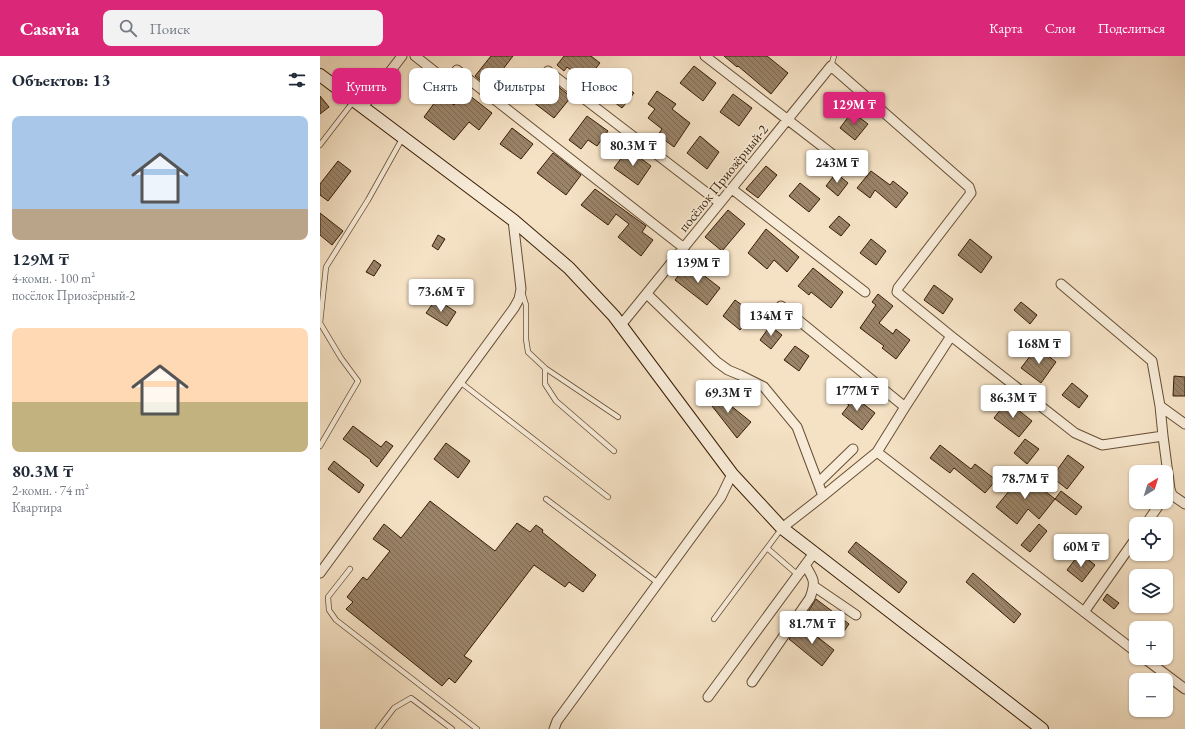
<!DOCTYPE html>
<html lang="ru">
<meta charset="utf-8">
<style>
body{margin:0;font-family:"EB Garamond",serif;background:#f2f2f3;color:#1f2937;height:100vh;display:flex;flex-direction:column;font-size:15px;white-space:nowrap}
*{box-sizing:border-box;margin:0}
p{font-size:13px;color:#747a83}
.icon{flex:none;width:22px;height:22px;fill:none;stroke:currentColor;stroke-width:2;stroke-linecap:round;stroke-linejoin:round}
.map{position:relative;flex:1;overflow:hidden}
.panel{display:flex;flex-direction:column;background:#fff;width:320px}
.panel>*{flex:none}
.hud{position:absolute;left:12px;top:12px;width:380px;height:36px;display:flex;gap:8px}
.needle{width:26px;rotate:38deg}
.buttons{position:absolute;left:809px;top:409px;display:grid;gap:8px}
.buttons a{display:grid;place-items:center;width:44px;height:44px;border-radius:8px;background:#fff;box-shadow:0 1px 3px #0004;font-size:20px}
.price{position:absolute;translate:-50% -34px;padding:0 9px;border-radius:4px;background:#fff;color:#222;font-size:13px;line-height:26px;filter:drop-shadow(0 1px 2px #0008)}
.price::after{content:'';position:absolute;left:50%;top:24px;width:12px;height:9px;margin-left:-6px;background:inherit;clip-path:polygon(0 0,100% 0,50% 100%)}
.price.selected{background:#db2777;color:#fff}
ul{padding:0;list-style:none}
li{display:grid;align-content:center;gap:8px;height:212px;padding:0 12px}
li span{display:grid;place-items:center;height:124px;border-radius:8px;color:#555}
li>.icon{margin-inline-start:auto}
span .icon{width:72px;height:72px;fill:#fffc;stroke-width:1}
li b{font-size:17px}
h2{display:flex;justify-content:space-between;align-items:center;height:48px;padding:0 12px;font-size:17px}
.pill{padding:0 14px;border-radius:8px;background:#fff;box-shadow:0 1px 3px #0004;font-size:14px;line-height:36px}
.pill.selected{background:#db2777;color:#fff}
header{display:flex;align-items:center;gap:24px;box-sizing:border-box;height:56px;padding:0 20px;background:#db2777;color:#fff}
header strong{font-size:19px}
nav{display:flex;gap:22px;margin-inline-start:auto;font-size:14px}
.search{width:280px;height:36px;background:#f2f2f3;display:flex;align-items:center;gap:10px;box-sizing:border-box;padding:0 14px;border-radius:8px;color:#747a83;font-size:15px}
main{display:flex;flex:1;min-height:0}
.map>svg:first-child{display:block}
.building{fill:url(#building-back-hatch);stroke:#381d04}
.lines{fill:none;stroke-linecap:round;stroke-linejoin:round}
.lane-casing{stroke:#674e34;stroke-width:6}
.street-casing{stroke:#674e34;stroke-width:11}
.secondary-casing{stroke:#381d04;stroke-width:14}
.lane{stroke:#f8ecd9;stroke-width:4.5}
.street{stroke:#f8ecd9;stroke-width:9}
.secondary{stroke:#f8ecd9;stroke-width:12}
.labels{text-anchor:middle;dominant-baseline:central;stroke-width:3;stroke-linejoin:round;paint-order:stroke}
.street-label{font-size:14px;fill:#381d04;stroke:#f8ecd9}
</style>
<header>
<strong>Casavia</strong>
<div class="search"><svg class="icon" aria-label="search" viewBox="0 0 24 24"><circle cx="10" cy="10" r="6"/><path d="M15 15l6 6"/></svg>Поиск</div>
<nav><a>Карта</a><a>Слои</a><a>Поделиться</a></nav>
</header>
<main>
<section class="panel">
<h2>Объектов: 13<svg class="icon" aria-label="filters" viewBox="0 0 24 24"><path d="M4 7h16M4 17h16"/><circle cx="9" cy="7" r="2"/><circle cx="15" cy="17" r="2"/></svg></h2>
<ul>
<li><span style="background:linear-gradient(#a9c7e8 75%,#b9a48a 0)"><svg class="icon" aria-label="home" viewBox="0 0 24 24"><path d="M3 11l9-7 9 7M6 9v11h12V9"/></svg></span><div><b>129M ₸</b><p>4-комн. · 100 m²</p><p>посёлок Приозёрный-2</p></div></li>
<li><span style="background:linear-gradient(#ffd9b3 60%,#c2b280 0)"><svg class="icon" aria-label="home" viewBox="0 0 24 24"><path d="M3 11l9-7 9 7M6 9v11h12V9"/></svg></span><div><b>80.3M ₸</b><p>2-комн. · 74 m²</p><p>Квартира</p></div></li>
</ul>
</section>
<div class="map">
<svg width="865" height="673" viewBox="0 0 865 673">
<defs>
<pattern id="building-back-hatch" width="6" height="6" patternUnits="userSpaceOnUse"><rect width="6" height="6" fill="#9a8368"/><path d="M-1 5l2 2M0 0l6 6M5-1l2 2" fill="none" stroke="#7f6b53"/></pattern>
</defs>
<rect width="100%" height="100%" fill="#f5e2c5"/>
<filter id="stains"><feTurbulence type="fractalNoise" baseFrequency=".005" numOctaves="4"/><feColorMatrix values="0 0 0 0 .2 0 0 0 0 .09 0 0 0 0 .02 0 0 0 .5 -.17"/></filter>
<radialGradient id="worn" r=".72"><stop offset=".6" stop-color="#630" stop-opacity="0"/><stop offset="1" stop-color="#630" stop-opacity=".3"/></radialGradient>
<path class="building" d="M171,0H193L177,21L182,24L173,35L155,20Z
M244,0H271L280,7L272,17L288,29L294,22L314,37L302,52L247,11L244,15L237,9Z
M404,0H447L468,17L451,38L418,10L417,11Z
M374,10L396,27L383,45L360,27Z
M226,21L251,41L234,62L209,43Z
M337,35L356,48L352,53L370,67L354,91L338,79L342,73L328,62L335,53L328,48Z
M145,36L172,57L159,74L149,66L134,84L104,61L121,38L134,49Z
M413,38L432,52L419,70L400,56Z
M0,40L9,51L0,58Z
M532,56L548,68L535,84L520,72Z
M267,60L288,75L277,90L268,84L261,93L249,84Z
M192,72L213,88L201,103L180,88Z
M380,80L399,96L387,113L367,97Z
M308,93L331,110L318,129L294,112Z
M233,97L261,119L246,139L217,117Z
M18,105L31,115L8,145L0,139V128Z
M446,110L457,119L438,142L426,133Z
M551,115L570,129L573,125L588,137L576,152L555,134L550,142L537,132Z
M516,117L528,127L518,140L506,130Z
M480,127L500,143L489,156L469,140Z
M275,133L326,170L322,176L333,184L321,200L298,181L309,168L296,158L288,169L261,149Z
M408,154L425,168L402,195L385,181Z
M0,157L23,175L12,189L0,179Z
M519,160L530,169L521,180L509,171Z
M446,173L479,201L467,216L454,204L447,213L428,197Z
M118,179L125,183L118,194L112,190Z
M551,183L566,195L556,209L540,197Z
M650,183L672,201L661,217L638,199Z
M54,204L61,209L54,220L46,216Z
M368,207L400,232L387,249L355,224Z
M493,212L523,236L511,252L491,236L489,239L478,230Z
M614,229L633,243L623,258L604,244Z
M558,238L573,250L559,267L573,278L576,273L590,284L576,303L562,292L564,290L540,272L556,249L552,246Z
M116,243L136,256L127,270L106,257Z
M415,244L433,257L420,274L403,260Z
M701,246L717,259L710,268L694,254Z
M450,270L462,279L451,293L440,284Z
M475,290L489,300L479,315L464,304Z
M717,291L736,306L721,327L701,312Z
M854,320L865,321V340H853Z
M752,327L768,340L759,352L742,339Z
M390,333L431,366L417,382L385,341Z
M528,336L555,357L542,374L522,358L529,349L522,344Z
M687,345L712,365L699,381L674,362Z
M33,370L61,391L66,385L73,390L57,411L50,405L51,404L23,383Z
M705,383L719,393L707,408L694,397Z
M126,387L150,405L138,422L114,403Z
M620,389L651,413L655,408L676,424L665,437L634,412L630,417L610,402Z
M748,399L764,411L747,433L732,421Z
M14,405L44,429L39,437L8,413Z
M703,418L735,443L719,463L708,453L697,468L676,451Z
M741,435L762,451L756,459L735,443Z
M110,445L175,495L197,467L210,476L216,469L223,474L222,476L276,519L263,536L249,526L245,531L214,509L144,600L152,605L135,627L129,622L122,630L26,553L33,546L27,541L43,521L47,524L70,495L53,483L64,468L81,482Z
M719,468L727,475L710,496L701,489Z
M536,486L587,526L579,537L528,496Z
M760,497L775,509L762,526L747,514Z
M653,517L701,558L694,567L646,526Z
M787,538L799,547L794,553L783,544Z
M496,543L529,568L520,581L488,556Z
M481,568L514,594L502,610L469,583Z"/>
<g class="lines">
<defs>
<path id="lane" d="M511,10L514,0
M0,89L33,46
M202,236L206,249V283L208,296L225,312L298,361
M225,312V328L236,345L294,395
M140,326L288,441
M0,390L38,325L21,302L0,267L6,211L48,144L82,83
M226,443L338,527
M447,492L478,519
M30,513L8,541L9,554L16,564L157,673
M394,563L462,472
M58,673L74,652L91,642L132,673"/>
<path id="street" d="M95,0L128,26L137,14L364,192
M385,0L529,111
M228,15L400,147
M43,51L82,0
M412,133L545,236
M327,238L397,306L408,314L420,319L444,331L477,371L503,440
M461,250L585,351
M301,269L511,10L649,131L651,137L578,232L577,236L631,280
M840,350L865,368
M843,380L850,433L846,439
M557,396L816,596
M498,427L533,393
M850,433L852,439L865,448
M826,468L841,446
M462,472L503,440L557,396L585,351L631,280L755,377L782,389L843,380L840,350L832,305L741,228
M0,517L194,252L199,243L201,233L193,164
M495,531L536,559
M764,556L816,482
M824,602L865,633
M432,626L490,542C496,526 494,523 485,509
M388,641L494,497
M234,673L237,665L401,441L412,418"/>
<path id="secondary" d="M0,19L193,164L249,212L294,260L412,418L462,472L722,673"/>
</defs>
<use href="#lane" class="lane-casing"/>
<use href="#street" class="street-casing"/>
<use href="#secondary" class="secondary-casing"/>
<use href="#lane" class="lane"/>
<use href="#street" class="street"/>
<use href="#secondary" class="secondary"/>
</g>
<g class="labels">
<g class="street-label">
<text transform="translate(403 122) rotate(-51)">посёлок Приозёрный-2</text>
</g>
</g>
<rect width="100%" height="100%" filter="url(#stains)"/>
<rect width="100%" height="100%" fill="url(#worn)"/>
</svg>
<div class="buttons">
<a><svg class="needle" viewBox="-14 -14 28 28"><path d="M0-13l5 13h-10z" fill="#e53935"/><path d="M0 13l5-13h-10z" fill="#747a83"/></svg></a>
<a><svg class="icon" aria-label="locate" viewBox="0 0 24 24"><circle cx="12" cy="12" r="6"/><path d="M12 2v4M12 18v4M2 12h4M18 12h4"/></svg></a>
<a><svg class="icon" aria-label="layers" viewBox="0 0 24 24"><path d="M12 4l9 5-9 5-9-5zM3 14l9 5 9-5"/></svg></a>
<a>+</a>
<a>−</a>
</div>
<b class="price selected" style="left:534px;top:70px">129M ₸</b>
<b class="price" style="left:313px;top:111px">80.3M ₸</b>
<b class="price" style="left:517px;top:128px">243M ₸</b>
<b class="price" style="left:378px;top:228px">139M ₸</b>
<b class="price" style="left:121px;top:257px">73.6M ₸</b>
<b class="price" style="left:451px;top:281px">134M ₸</b>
<b class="price" style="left:719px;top:309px">168M ₸</b>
<b class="price" style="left:537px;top:356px">177M ₸</b>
<b class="price" style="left:408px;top:358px">69.3M ₸</b>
<b class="price" style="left:693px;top:363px">86.3M ₸</b>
<b class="price" style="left:705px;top:444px">78.7M ₸</b>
<b class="price" style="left:761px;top:512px">60M ₸</b>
<b class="price" style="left:492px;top:589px">81.7M ₸</b>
<div class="hud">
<a class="pill selected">Купить</a>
<a class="pill">Снять</a>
<a class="pill">Фильтры</a>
<a class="pill">Новое</a>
</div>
</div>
</main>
